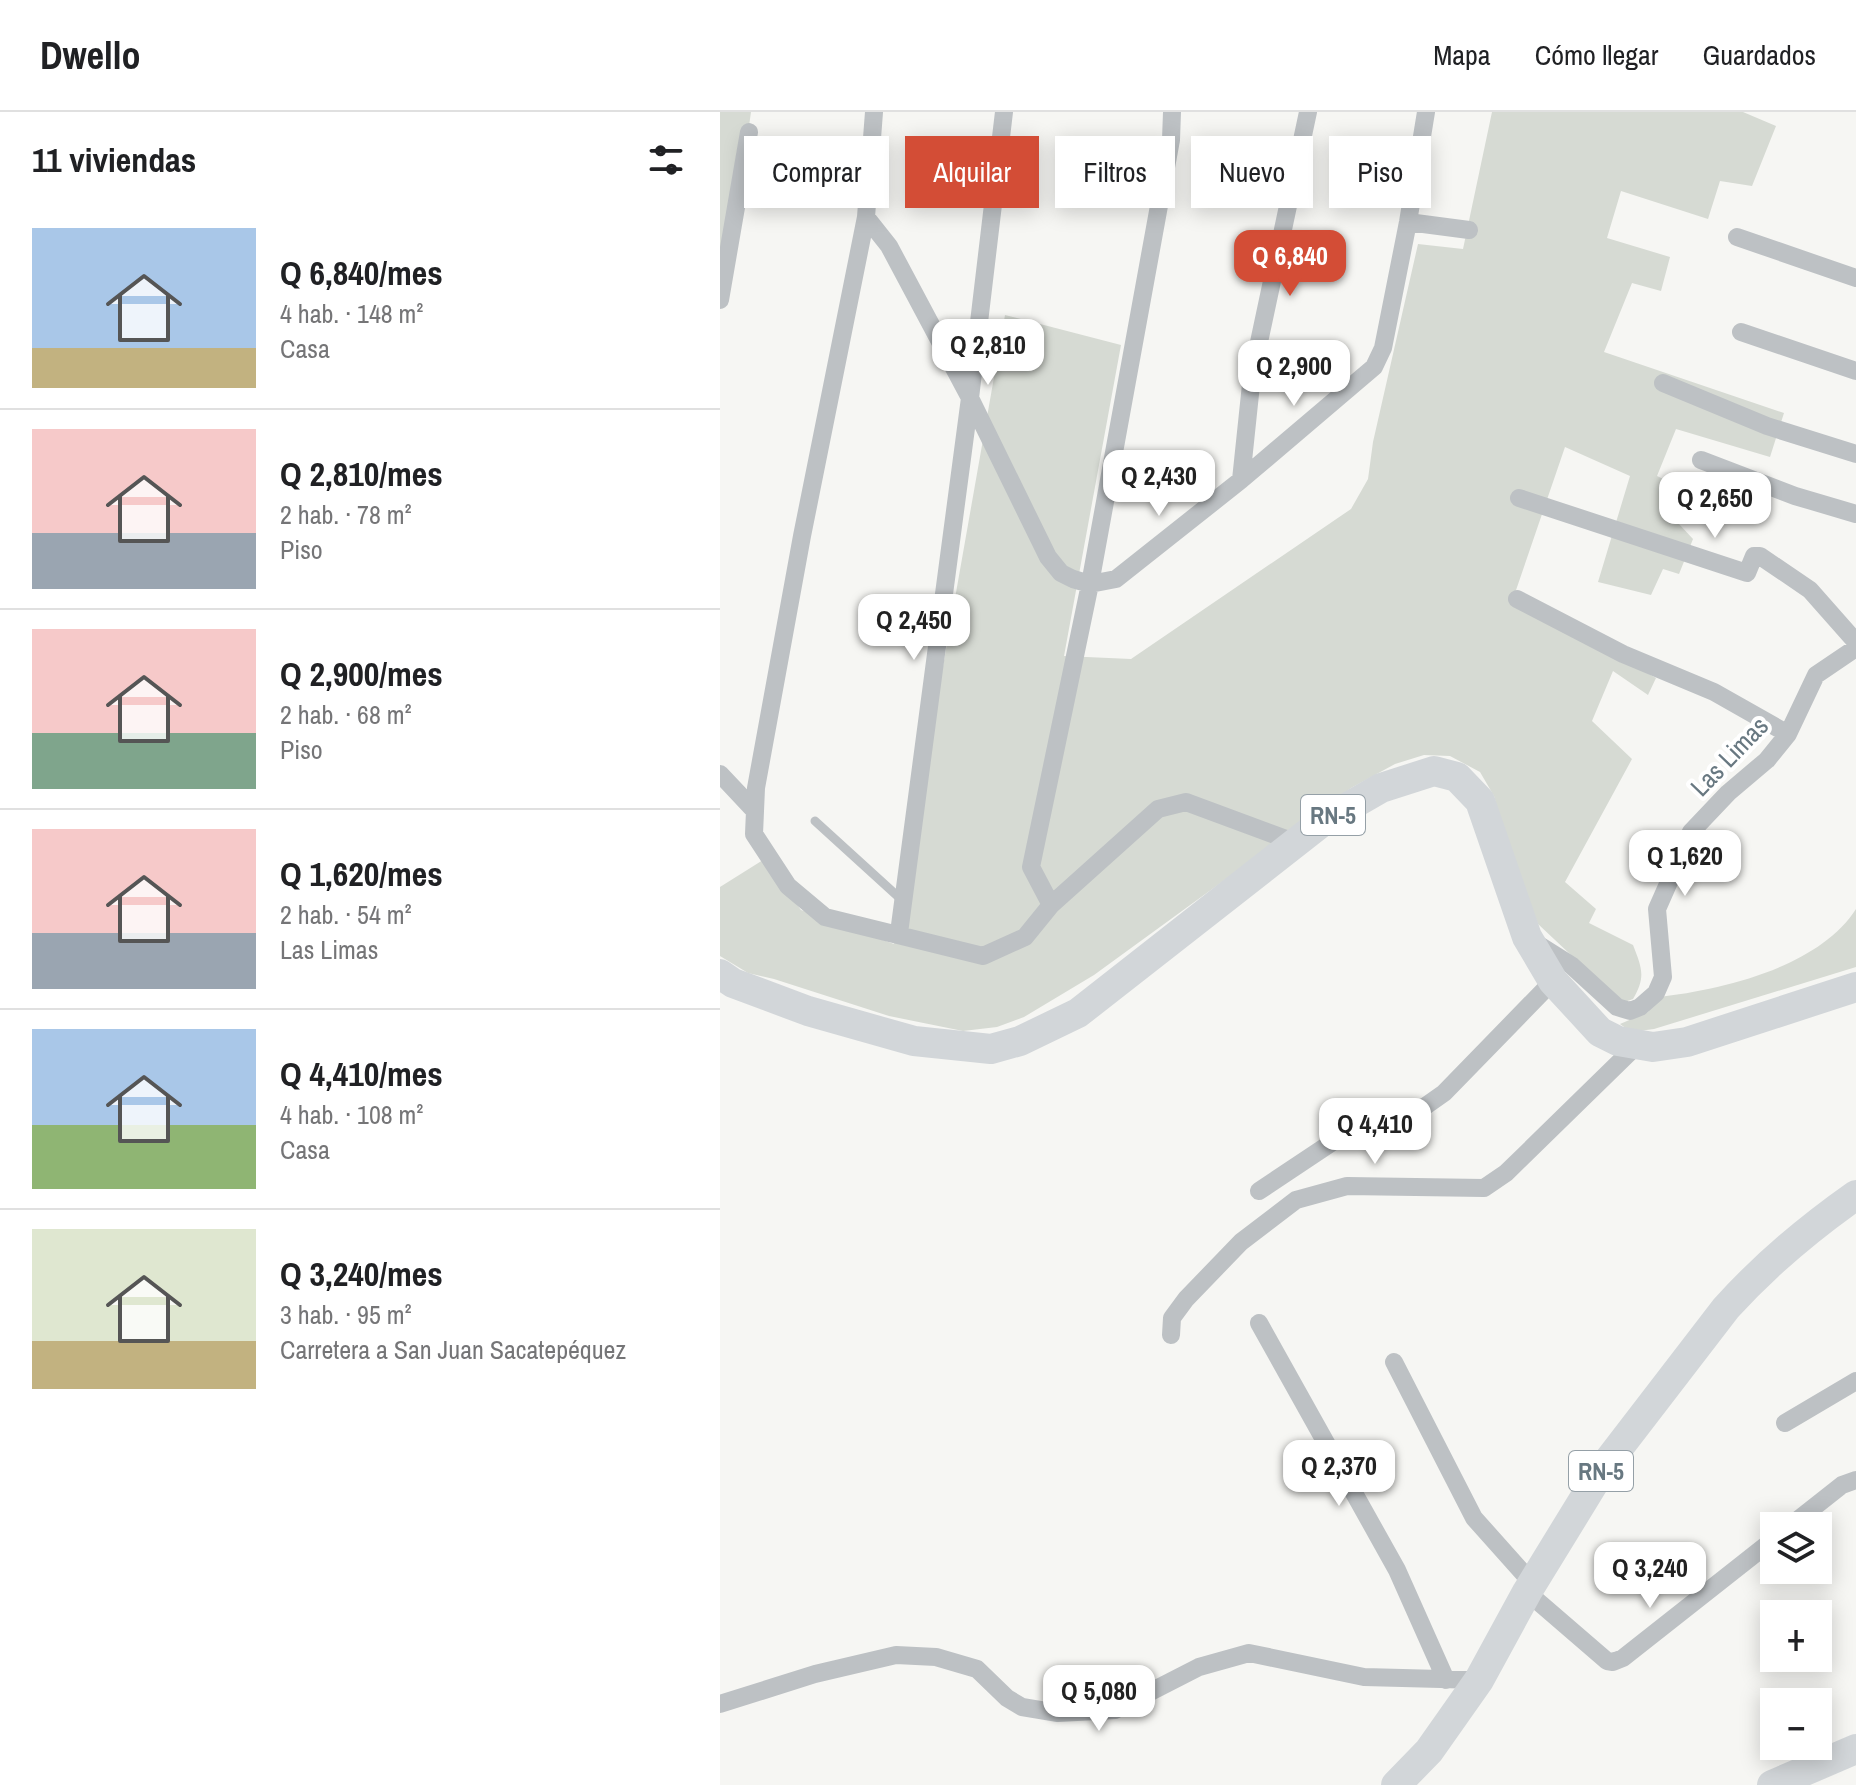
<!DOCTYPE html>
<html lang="es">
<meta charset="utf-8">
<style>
body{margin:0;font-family:"Archivo Narrow",sans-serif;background:#f6f6f6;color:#202124;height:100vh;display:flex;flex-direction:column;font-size:30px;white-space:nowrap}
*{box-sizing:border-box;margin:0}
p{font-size:26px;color:#757577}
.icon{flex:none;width:44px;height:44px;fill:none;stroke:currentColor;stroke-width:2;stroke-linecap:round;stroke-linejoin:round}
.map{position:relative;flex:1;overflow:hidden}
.sheet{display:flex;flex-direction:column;background:#fff;width:720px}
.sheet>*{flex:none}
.top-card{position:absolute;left:24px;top:24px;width:760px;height:72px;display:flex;gap:16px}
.fabs{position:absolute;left:1040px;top:1400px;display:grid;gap:16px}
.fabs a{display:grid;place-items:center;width:72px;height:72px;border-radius:0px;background:#fff;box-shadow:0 4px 20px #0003;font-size:40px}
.price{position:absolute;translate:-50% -68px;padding:0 18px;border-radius:16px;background:#fff;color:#222;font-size:26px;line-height:52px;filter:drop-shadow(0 2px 4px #0008)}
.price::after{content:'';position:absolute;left:50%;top:48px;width:24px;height:18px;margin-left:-12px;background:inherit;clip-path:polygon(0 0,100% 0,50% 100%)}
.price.on{background:#d34d36;color:#fff}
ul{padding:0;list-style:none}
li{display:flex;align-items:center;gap:24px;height:200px;padding:0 32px}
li+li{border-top:2px solid #e0e0e0}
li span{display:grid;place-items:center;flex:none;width:224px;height:160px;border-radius:0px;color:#555}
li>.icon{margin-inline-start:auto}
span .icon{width:96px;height:96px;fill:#fffc;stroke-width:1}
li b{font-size:34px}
h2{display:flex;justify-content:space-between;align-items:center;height:96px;padding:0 32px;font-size:34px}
.pill{padding:0 28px;border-radius:0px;background:#fff;box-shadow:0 4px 20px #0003;font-size:28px;line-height:72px}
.pill.on{background:#d34d36;color:#fff}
header{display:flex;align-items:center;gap:48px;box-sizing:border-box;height:112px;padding:0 40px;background:#fff;border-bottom:2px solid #e0e0e0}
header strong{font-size:38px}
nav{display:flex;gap:44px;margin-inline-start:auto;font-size:28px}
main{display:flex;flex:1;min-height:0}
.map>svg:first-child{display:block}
.green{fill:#d6dad3}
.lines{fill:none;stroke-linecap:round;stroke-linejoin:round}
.lane{stroke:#bdc1c4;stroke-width:9}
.street{stroke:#bdc1c4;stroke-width:18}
.primary{stroke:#d2d6d9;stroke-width:30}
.labels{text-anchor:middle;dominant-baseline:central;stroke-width:8;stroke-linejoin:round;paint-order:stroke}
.shield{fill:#fff;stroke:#95a0a7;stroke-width:2}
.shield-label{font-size:24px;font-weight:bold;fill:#687881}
.street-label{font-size:26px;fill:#687881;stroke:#fff}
</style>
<header>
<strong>Dwello</strong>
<nav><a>Mapa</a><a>Cómo llegar</a><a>Guardados</a></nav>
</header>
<main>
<section class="sheet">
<h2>11 viviendas<svg class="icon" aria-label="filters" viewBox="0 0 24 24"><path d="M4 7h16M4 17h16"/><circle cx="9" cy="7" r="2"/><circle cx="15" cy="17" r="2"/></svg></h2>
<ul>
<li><span style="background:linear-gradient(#a9c7e8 75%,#c2b280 0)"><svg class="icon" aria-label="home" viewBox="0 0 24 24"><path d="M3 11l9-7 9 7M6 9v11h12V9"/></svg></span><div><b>Q 6,840/mes</b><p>4 hab. · 148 m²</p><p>Casa</p></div></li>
<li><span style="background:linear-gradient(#f6c9c9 65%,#9aa5b1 0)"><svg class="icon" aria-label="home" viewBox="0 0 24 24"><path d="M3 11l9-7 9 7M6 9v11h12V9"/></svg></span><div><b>Q 2,810/mes</b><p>2 hab. · 78 m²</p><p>Piso</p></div></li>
<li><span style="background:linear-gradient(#f6c9c9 65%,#7fa58c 0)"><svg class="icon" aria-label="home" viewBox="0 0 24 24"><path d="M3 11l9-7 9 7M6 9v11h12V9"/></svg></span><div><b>Q 2,900/mes</b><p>2 hab. · 68 m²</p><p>Piso</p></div></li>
<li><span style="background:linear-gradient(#f6c9c9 65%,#9aa5b1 0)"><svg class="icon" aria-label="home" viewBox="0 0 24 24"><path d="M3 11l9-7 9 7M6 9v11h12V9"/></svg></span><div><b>Q 1,620/mes</b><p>2 hab. · 54 m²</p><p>Las Limas</p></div></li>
<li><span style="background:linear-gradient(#a9c7e8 60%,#8fb573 0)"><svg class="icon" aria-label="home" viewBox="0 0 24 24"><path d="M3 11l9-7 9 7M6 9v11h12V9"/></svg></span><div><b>Q 4,410/mes</b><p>4 hab. · 108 m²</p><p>Casa</p></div></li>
<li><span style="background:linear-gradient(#dfe7d0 70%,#c2b280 0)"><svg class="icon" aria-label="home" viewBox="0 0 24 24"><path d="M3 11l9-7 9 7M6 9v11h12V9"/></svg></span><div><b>Q 3,240/mes</b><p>3 hab. · 95 m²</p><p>Carretera a San Juan Sacatepéquez</p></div></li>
</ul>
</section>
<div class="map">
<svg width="1136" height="1673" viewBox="0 0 1136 1673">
<rect width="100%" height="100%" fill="#f6f6f3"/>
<path class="green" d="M0,0H31L8,162L0,160Z
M772,0H1023L1056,14L1032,74L1000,69L988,107L901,79L887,126L950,145L941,179L912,171L884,240L1064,301L1050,345L956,317L937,364L956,373L945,397L973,427L959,462L943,457L931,483L878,470L910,364L845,335L794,484L936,566L928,583L893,559L872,609L912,647L845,770L876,797L869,811L913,833C922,856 926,865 913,887L902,891L818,812L787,732L774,684L760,660L730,644L704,643L675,652L631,676L374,863L304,905L277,915L243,919L169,904L54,867L28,861L0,844V775L43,748L81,798L174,832L285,203L401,233L344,544L411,547L631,397L648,367L653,330L698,132L743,137Z
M1136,797V855L934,917L911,920L900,912L928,900L938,885C1002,878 1099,855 1136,797Z"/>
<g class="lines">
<path class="lane" d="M95,709L184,790"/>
<path class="street" d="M154,0L146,105L82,424L36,676L34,722L68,774L105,805L263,844L305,825L331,793L438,697L466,690L574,730
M146,105L169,134L250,286L328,445L341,461L353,467L370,472L396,467L521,368L654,255L663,236L688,110L706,0
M688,110L749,118
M1017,125L1136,166
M0,188L29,20
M1021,220L1136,259
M943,271L1047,314L1136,342
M981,348L1075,384L1136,402
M521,368L532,263L588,0
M799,386L1027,461L1034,444H1040L1090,478L1136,530
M797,487L903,542L994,580L1068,622
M0,662L34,698
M331,793L311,755L370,472L451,28L452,0
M179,821L250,286L284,0
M816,831L851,853L897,895L910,899L920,895L936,881L943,865L937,797L971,720L1008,681L1047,648L1068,622L1096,563L1136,536
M539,1079L623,1023L632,1020L656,1022L670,1019L724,981L833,869
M539,1211L677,1458L726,1568
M451,1223L452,1206L466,1187L521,1130L576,1088L627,1074L764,1076L786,1061L916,934
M674,1250L754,1406L813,1472
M1065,1311L1136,1269
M1070,1414L1122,1373L1136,1368
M807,1480L887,1549L893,1550L903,1546L1054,1427
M0,1592L95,1562L176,1543L216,1545L257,1557L287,1586L302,1595L338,1601L395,1598L479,1555L529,1541L644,1565L759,1568"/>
<path class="primary" d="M0,862L13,871L88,899L194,929L271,937L300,929L358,901L602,710L661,676L714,659L737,665L760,689L807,825L833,869L880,920L898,929L933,935L967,930L1136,875
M676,1673L709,1639L759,1568L807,1480L883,1356L1006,1196C1044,1154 1089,1116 1136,1083
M1052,1673L1136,1637"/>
</g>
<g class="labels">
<g class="shield">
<rect x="581" y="683" width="64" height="40" rx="6"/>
<rect x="849" y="1339" width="64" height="40" rx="6"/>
</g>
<g class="shield-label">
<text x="613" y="703">RN-5</text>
<text x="881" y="1359">RN-5</text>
</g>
<g class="street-label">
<text transform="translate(1009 644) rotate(-46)">Las Limas</text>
</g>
</g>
</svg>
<div class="fabs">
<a><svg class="icon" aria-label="layers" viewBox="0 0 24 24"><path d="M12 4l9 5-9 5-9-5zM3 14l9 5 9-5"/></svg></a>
<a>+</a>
<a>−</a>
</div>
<b class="price on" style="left:570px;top:186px">Q 6,840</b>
<b class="price" style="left:268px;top:275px">Q 2,810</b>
<b class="price" style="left:574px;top:296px">Q 2,900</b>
<b class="price" style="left:439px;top:406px">Q 2,430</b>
<b class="price" style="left:995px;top:428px">Q 2,650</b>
<b class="price" style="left:194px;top:550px">Q 2,450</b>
<b class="price" style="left:965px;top:786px">Q 1,620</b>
<b class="price" style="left:655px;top:1054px">Q 4,410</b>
<b class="price" style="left:619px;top:1396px">Q 2,370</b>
<b class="price" style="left:930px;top:1498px">Q 3,240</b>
<b class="price" style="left:379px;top:1621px">Q 5,080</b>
<div class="top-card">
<a class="pill">Comprar</a>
<a class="pill on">Alquilar</a>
<a class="pill">Filtros</a>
<a class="pill">Nuevo</a>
<a class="pill">Piso</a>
</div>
</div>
</main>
